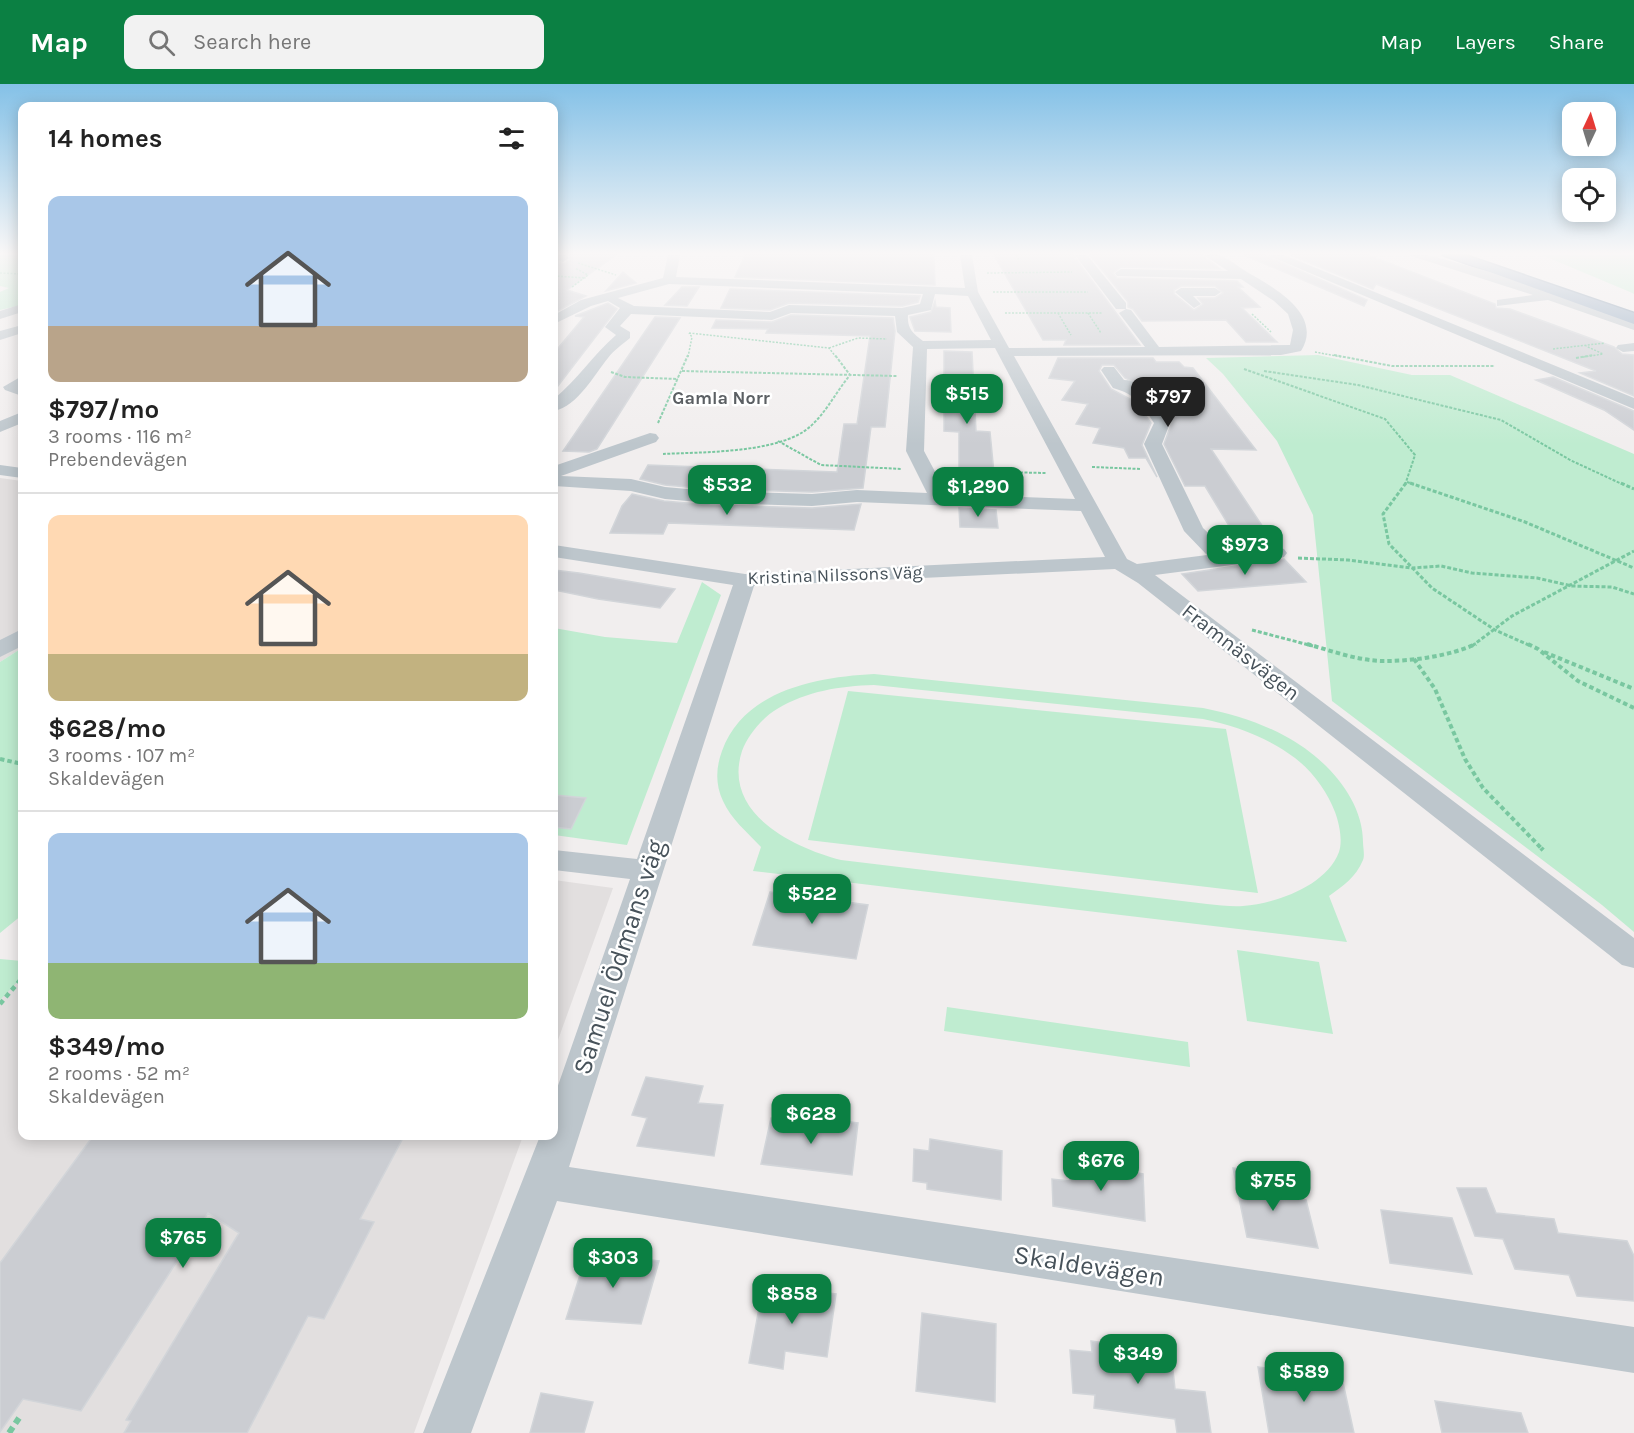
<!DOCTYPE html>
<meta charset="utf-8">
<style>
body{margin:0;font-family:Karla,sans-serif;background:#f2f2f2;color:#222;height:100vh;display:flex;flex-direction:column;font-size:22px;white-space:nowrap}
*{box-sizing:border-box;margin:0}
p{font-size:20px;color:#767676}
.icon{flex:none;width:33px;height:33px;fill:none;stroke:currentColor;stroke-width:2;stroke-linecap:round;stroke-linejoin:round}
.map{position:relative;flex:1;overflow:hidden}
.sheet{position:absolute;left:18px;top:18px;width:540px;height:1038px;display:flex;flex-direction:column;background:#fff;border-radius:12px;box-shadow:0 3px 15px #0003}
.sheet>*{flex:none}
.needle{width:39px;rotate:4deg}
.buttons{position:absolute;left:1562px;top:18px;display:grid;gap:12px}
.buttons a{display:grid;place-items:center;width:54px;height:54px;border-radius:12px;background:#fff;box-shadow:0 3px 15px #0003;font-size:30px}
.price{position:absolute;translate:-50% -51px;padding:0 14px;border-radius:12px;background:#0b8043;color:#fff;font-size:20px;line-height:39px;filter:drop-shadow(0 2px 3px #0008)}
.price::after{content:'';position:absolute;left:50%;top:36px;width:18px;height:14px;margin-left:-9px;background:inherit;clip-path:polygon(0 0,100% 0,50% 100%)}
.price.selected{background:#222;color:#fff}
ul{padding:0;list-style:none}
li{display:grid;align-content:center;gap:12px;height:318px;padding:0 30px}
li+li{border-top:2px solid #e0e0e0}
li span{display:grid;place-items:center;height:186px;border-radius:12px;color:#555}
li>.icon{margin-inline-start:auto}
span .icon{width:108px;height:108px;fill:#fffc;stroke-width:1}
li b{font-size:26px}
h2{display:flex;justify-content:space-between;align-items:center;height:72px;padding:0 30px;font-size:26px}
header{display:flex;align-items:center;gap:36px;box-sizing:border-box;height:84px;padding:0 30px;background:#0b8043;color:#fff}
header strong{font-size:28px}
nav{display:flex;gap:33px;margin-inline-start:auto;font-size:21px}
.search{width:420px;height:54px;background:#f2f2f2;display:flex;align-items:center;gap:15px;box-sizing:border-box;padding:0 21px;border-radius:12px;color:#767676;font-size:22px}
.map>svg:first-child{display:block}
.education{fill:#e2dfdf}
.green{fill:#bfecd0;fill-rule:evenodd}
.building{fill:#cbcdd2;stroke:#d2d5d9;stroke-width:1.5;fill-rule:evenodd}
.lines{fill:none;stroke-linecap:round;stroke-linejoin:round}
.highway-casing{stroke:#748da6;stroke-width:3}
.path-far5{stroke:#79c7a0;stroke-width:1.5;stroke-dasharray:2 1.5;stroke-linecap:butt}
.path-far4{stroke:#79c7a0;stroke-width:2;stroke-dasharray:3 1.5;stroke-linecap:butt}
.path-far3{stroke:#79c7a0;stroke-width:3;stroke-dasharray:4 2;stroke-linecap:butt}
.path-far2{stroke:#79c7a0;stroke-width:4;stroke-dasharray:4.5 3;stroke-linecap:butt}
.path-far1{stroke:#79c7a0;stroke-width:4.5;stroke-dasharray:5 4;stroke-linecap:butt}
.path{stroke:#79c7a0;stroke-width:6;stroke-dasharray:7 4.5;stroke-linecap:butt}
.minor{fill:#bdc6cc;fill-rule:evenodd}
.highway{fill:#89a1ba;fill-rule:evenodd}
.labels{text-anchor:middle;dominant-baseline:central;stroke-width:5;stroke-linejoin:round;paint-order:stroke}
.far-neighbourhood-label{font-size:18px;font-weight:bold;fill:#5b5f63;stroke:#fff}
.far-street-label{font-size:18px;fill:#47525a;stroke:#fff}
.street-label{font-size:21px;fill:#47525a;stroke:#fff}
.near-street-label{font-size:26px;fill:#47525a;stroke:#fff}
</style>
<header>
<strong>Map</strong>
<div class="search"><svg class="icon" aria-label="search" viewBox="0 0 24 24"><circle cx="10" cy="10" r="6"/><path d="M15 15l6 6"/></svg>Search here</div>
<nav><a>Map</a><a>Layers</a><a>Share</a></nav>
</header>
<div class="map">
<svg width="1634" height="1349" viewBox="0 0 1634 1349">
<rect width="100%" height="100%" fill="#f1eeee"/>
<path class="education" d="M0,394L22,397V564L0,578Z
M554,796L613,804L554,967Z
M22,890V1052H523L414,1349H0V907Z"/>
<path class="green" d="M0,171H22V221L0,226V208L9,204L0,202Z
M1542,171H1634V210L1630,208Z
M1318,271L1412,291H1450L1634,370V848L1602,821L1332,617L1313,431L1277,357L1223,290L1206,274Z
M702,498L721,511L627,761L554,751V544L605,553L677,559Z
M22,564V831L0,849V578Z
M874,590L1203,624C1232,630 1259,638 1285,652C1323,672 1363,713 1363,758C1363,763 1365,771 1363,776C1356,793 1343,802 1329,812L1347,858L753,787L761,763C747,748 731,735 723,717C715,700 716,683 722,667C744,606 817,593 874,590ZM874,601L1203,635C1236,642 1267,653 1295,674C1312,687 1327,707 1335,728C1339,739 1343,756 1339,768C1326,802 1277,819 1243,822C1232,823 1219,821 1207,820L841,776C792,763 722,729 742,667C748,651 762,634 777,625C807,607 840,602 874,601Z
M848,607L1226,645L1258,809L808,756Z
M1237,866L1319,878L1333,950L1247,937Z
M0,875L22,877V893L0,916Z
M947,923L1188,958L1190,983L944,947Z"/>
<path class="building" d="M570,171H616L567,206L586,212L554,229V177L564,180L570,176Z
M745,171H934L935,201L735,193Z
M994,171H1073L1140,261H1064L1066,256H1043Z
M1090,171H1202L1220,185L1121,183L1113,189L1117,194L1237,197L1243,203H1238L1260,223L1242,224L1277,258H1246L1226,236L1142,237L1133,225L1128,223V218ZM1181,202H1215L1223,209L1215,214H1198L1203,220L1194,226L1174,210V206Z
M1244,171H1265L1367,216L1364,222Z
M1291,171H1368L1495,220L1496,224L1510,225L1614,263L1622,270L1634,271V312L1580,289L1596,287L1376,200L1373,205Z
M623,188L636,199L606,207Z
M682,203H699L687,222L665,221Z
M730,205L920,212L918,218L902,222L789,219L770,226L721,224Z
M935,217L936,223L950,224L951,248L915,247L910,233L931,228Z
M608,219L617,225L554,307V269L584,233L575,232Z
M791,231L893,234L895,247L885,343H871L863,404L812,408L710,405L665,401L640,395L648,381L837,388L844,340H857L870,252L766,249L768,245L712,244L716,236L772,238Z
M655,233L680,234L597,365L589,368L563,367Z
M944,267L972,268L976,347L990,348L996,410L959,408V348L944,347Z
M1058,274H1153L1156,278H1179L1184,283L1193,284L1256,366L1211,365L1275,461L1243,465L1205,402H1185L1164,360L1172,338L1147,304L1125,294L1114,281H1102L1099,287L1111,305L1136,318L1151,339L1142,361L1157,393L1146,374H1129L1124,364L1093,359L1100,344L1076,340L1088,320L1062,316L1075,297L1049,294Z
M1553,293L1634,327V346L1604,326L1536,296Z
M632,410L664,417L710,421L812,424L861,420L854,446L668,439L663,450L610,449L622,422Z
M959,424L996,426L998,444L960,443Z
M1284,475L1306,498L1198,507L1182,490Z
M554,486L579,489L675,505L660,524L598,515L554,506Z
M554,711L586,714L571,745L554,743Z
M770,808L868,821L856,875L753,861Z
M646,993L703,1002L698,1019L723,1021L714,1072L637,1062L647,1034L632,1031Z
M793,1031L858,1039L852,1091L761,1080L771,1034L793,1036Z
M93,1052H404L360,1135L374,1138L324,1235L308,1232L247,1349H124L131,1337L126,1336L239,1149L208,1129L81,1327L23,1315L0,1348V1179Z
M930,1055L1002,1067L1001,1116L927,1105V1099L913,1097L914,1065L929,1067Z
M1068,1077L1143,1090L1145,1137L1053,1122L1052,1095L1070,1097Z
M1233,1084L1267,1088L1273,1111L1306,1116L1318,1164L1247,1153Z
M1457,1104H1486L1496,1129L1554,1135L1558,1149L1627,1157L1634,1172V1217L1577,1212L1569,1191L1515,1185L1503,1155L1475,1152Z
M1381,1126L1452,1134L1472,1190L1390,1179Z
M587,1169L659,1177L641,1240L566,1235Z
M763,1202L836,1210L827,1273L785,1267L783,1285L749,1279Z
M922,1229L996,1240L995,1318L916,1307Z
M1091,1257L1171,1268L1175,1305L1205,1308L1211,1349H1177L1175,1335L1094,1324L1095,1311L1073,1309L1070,1266L1092,1268Z
M1258,1283L1342,1294L1354,1349H1269Z
M541,1309L593,1318L584,1349H530Z
M1435,1317L1521,1329L1528,1349H1442Z"/>
<g class="lines">
<defs>
<path id="highway" d="M1443,171H1465L1634,229V240Z"/>
</defs>
<use href="#highway" class="highway-casing"/>
<path class="path-far5" d="M1016,171L1019,176
M578,179L616,191
M0,189L22,190
M987,189L1072,188
M554,192L586,194
M572,203L588,191L575,184
M993,208H1088
M1005,229H1103
M1058,229L1071,251
M1088,229L1101,249
M1252,230L1271,248
M689,249L829,264L836,273
M829,264L858,254L887,255
M1553,265L1605,259
M1315,268L1342,273
M688,273L692,253L689,249
M1583,273L1603,270L1586,262"/>
<path class="path-far4" d="M1334,271L1392,282H1495
M1576,274L1593,271
M1244,285L1385,335L1415,371L1405,401
M682,287L897,292
M1264,287L1358,301L1501,336L1570,376L1624,401
M611,288L625,293L678,295
M658,339L688,271
M778,357L821,381L902,385
M663,370C703,368 769,369 803,348C823,335 835,309 850,291L835,271
M1092,383L1141,385
M948,387L1046,389
M1407,398L1415,401"/>
<path class="path-far3" d="M1406,399L1383,430L1389,460L1432,504L1495,546L1531,562
M1410,399L1525,438L1634,484
M1621,399L1634,405
M1298,474L1348,476L1412,484L1441,482L1472,489L1537,494L1572,502L1612,503L1634,510
M1252,546L1313,562
M1472,562L1512,532L1634,467"/>
<path class="path-far2" d="M1307,560C1332,567 1359,577 1384,577C1414,577 1449,572 1476,560
M1528,560L1538,565L1578,597L1634,624
M1544,568L1634,605
M1414,575L1435,605L1465,675L1483,704L1543,766
M0,675L22,680"/>
<path class="path-far1" d="M1541,764L1543,766
M0,920L22,894"/>
<path class="path" d="M9,1349L19,1334"/>
<path class="minor" d="M554,171H566L569,174L563,178L554,175Z
M668,171H680L676,193L965,204L960,171H972L978,208L1009,264L1145,263L1119,229L1126,225L1131,226L1159,263L1290,261L1293,246L1288,230L1274,217L1241,195L1117,192L1115,189L1121,185L1228,187L1204,171C1208,171 1215,170 1219,171C1228,174 1239,183 1247,188C1273,203 1324,230 1301,267L1281,271L1014,272L1127,475L1137,480L1207,471L1184,447L1144,360L1154,339C1142,320 1135,310 1113,304L1101,286L1104,283H1114L1124,296C1145,296 1160,323 1170,339L1162,360L1203,444L1229,469L1277,463L1284,465L1287,469L1284,473L1277,475L1155,491L1634,854V884L1622,881L1138,499L1115,485L754,502L569,1083L1634,1243V1289L557,1117L471,1349H423L540,1052H554V1013L630,795L554,786V766L637,775L733,501L554,473V461L745,490L1105,473L1081,427L857,418L812,422L710,419L665,415L631,407L554,402V382L650,349L656,350L659,354L656,358L561,392L631,395L665,403L710,407L812,410L857,406L927,409L906,367L913,263L897,248L895,232L791,229L772,236L631,230L620,242L630,248V254C623,260 614,266 608,274C594,291 578,322 554,327V315C577,296 593,271 616,251L605,243L620,224L608,217L591,222L554,240V231L581,216L663,194ZM669,200L923,210L920,220L902,224L789,221L770,228L634,222L618,214ZM935,210L968,212L991,256L923,257C912,249 907,244 908,231L931,226ZM995,264L1075,415L947,410L924,367L927,265Z
M1075,171H1087L1126,219V225H1116Z
M1267,171H1284L1634,314V325Z
M1408,171H1428L1491,188L1634,237V246L1548,216L1497,222V216L1533,211Z
M1181,204H1215L1221,208L1215,212H1193L1201,220L1194,224L1175,208Z
M22,220V228L0,235V227Z
M22,241V249L0,256V247Z
M1634,259V267L1623,268L1616,264L1618,261Z
M22,292V312L5,306L3,303Z
M22,328V339L0,348V337Z
M0,381L22,384V394L0,391Z
M22,545V562L0,573V556Z"/>
<use href="#highway" class="highway"/>
</g>
<linearGradient id="sky" x2="0" y2="1"><stop stop-color="#84c1e7"/><stop offset="0.47" stop-color="#f9f7f7"/><stop offset="1" stop-color="#f9f7f7" stop-opacity="0"/></linearGradient>
<rect width="1634" height="360" fill="url(#sky)"/>
<g class="labels">
<g class="far-neighbourhood-label">
<text x="721" y="314">Gamla Norr</text>
</g>
<g class="far-street-label">
<text transform="translate(835 491) rotate(-2)">Kristina Nilssons Väg</text>
</g>
<g class="street-label">
<text transform="translate(1241 568) rotate(38)">Framnäsvägen</text>
</g>
<g class="near-street-label">
<text transform="translate(619 873) rotate(-72)">Samuel Ödmans väg</text>
<text transform="translate(1089 1182) rotate(9)">Skaldevägen</text>
</g>
</g>
</svg>
<div class="buttons">
<a><svg class="needle" viewBox="-14 -14 28 28"><path d="M0-13l5 13h-10z" fill="#e53935"/><path d="M0 13l5-13h-10z" fill="#767676"/></svg></a>
<a><svg class="icon" aria-label="locate" viewBox="0 0 24 24"><circle cx="12" cy="12" r="6"/><path d="M12 2v4M12 18v4M2 12h4M18 12h4"/></svg></a>
</div>
<b class="price" style="left:967px;top:341px">$515</b>
<b class="price selected" style="left:1168px;top:344px">$797</b>
<b class="price" style="left:727px;top:432px">$532</b>
<b class="price" style="left:978px;top:434px">$1,290</b>
<b class="price" style="left:1245px;top:492px">$973</b>
<b class="price" style="left:812px;top:841px">$522</b>
<b class="price" style="left:811px;top:1061px">$628</b>
<b class="price" style="left:1101px;top:1108px">$676</b>
<b class="price" style="left:1273px;top:1128px">$755</b>
<b class="price" style="left:183px;top:1185px">$765</b>
<b class="price" style="left:613px;top:1205px">$303</b>
<b class="price" style="left:792px;top:1241px">$858</b>
<b class="price" style="left:1138px;top:1301px">$349</b>
<b class="price" style="left:1304px;top:1319px">$589</b>
<section class="sheet">
<h2>14 homes<svg class="icon" aria-label="filters" viewBox="0 0 24 24"><path d="M4 7h16M4 17h16"/><circle cx="9" cy="7" r="2"/><circle cx="15" cy="17" r="2"/></svg></h2>
<ul>
<li><span style="background:linear-gradient(#a9c7e8 70%,#b9a48a 0)"><svg class="icon" aria-label="home" viewBox="0 0 24 24"><path d="M3 11l9-7 9 7M6 9v11h12V9"/></svg></span><div><b>$797/mo</b><p>3 rooms · 116 m²</p><p>Prebendevägen</p></div></li>
<li><span style="background:linear-gradient(#ffd9b3 75%,#c2b280 0)"><svg class="icon" aria-label="home" viewBox="0 0 24 24"><path d="M3 11l9-7 9 7M6 9v11h12V9"/></svg></span><div><b>$628/mo</b><p>3 rooms · 107 m²</p><p>Skaldevägen</p></div></li>
<li><span style="background:linear-gradient(#a9c7e8 70%,#8fb573 0)"><svg class="icon" aria-label="home" viewBox="0 0 24 24"><path d="M3 11l9-7 9 7M6 9v11h12V9"/></svg></span><div><b>$349/mo</b><p>2 rooms · 52 m²</p><p>Skaldevägen</p></div></li>
</ul>
</section>
</div>
